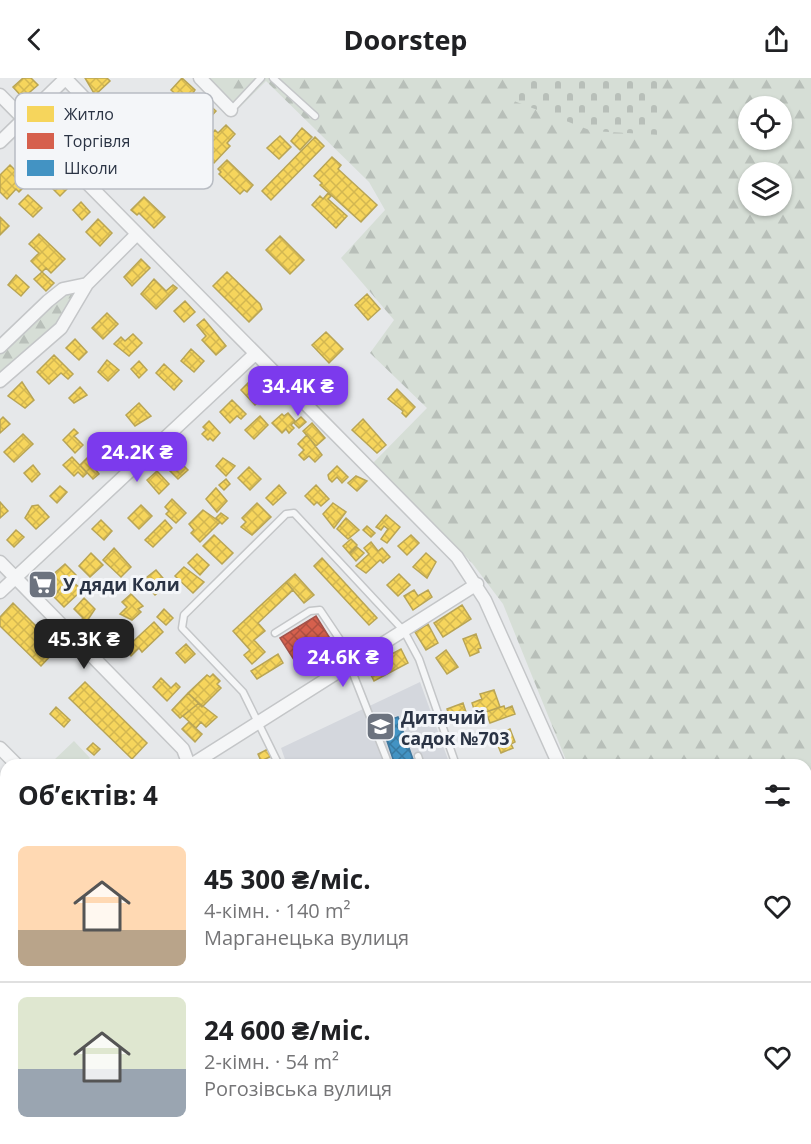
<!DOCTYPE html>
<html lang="uk">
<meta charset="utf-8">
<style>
body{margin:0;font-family:"Open Sans",sans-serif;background:#f2f2f2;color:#202124;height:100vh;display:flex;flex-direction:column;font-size:22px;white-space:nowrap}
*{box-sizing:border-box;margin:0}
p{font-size:20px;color:#757577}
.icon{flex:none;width:33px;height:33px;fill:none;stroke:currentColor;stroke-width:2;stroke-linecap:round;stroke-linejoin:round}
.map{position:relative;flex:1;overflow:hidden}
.side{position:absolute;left:0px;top:681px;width:812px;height:386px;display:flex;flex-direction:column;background:#fff;border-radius:18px 18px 0 0;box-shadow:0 2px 4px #0004}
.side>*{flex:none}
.controls{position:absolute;left:738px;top:18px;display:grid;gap:12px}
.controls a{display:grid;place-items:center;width:54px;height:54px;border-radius:50%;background:#fff;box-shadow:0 2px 4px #0004;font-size:30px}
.price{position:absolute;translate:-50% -51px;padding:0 14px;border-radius:12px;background:#7c3aed;color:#fff;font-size:20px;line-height:39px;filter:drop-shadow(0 2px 3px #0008)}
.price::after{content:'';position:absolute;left:50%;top:36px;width:18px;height:14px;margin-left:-9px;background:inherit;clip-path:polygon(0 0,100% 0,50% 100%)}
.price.active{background:#222;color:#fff}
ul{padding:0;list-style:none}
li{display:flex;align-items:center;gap:18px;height:150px;padding:0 18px}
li+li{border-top:2px solid #e0e0e0}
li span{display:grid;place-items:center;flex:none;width:168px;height:120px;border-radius:9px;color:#555}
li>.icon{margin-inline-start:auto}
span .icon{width:72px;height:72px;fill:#fffc;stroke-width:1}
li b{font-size:26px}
h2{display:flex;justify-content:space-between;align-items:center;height:72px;padding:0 18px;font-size:26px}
header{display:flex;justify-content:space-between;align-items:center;height:78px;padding:0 18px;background:#fff;font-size:27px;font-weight:700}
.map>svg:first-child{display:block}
.built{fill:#d4d7dd}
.forest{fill:url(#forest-firs);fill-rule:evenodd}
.cemetery{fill:url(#cemetery-stones)}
.green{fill:#d6ded6}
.homes{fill:url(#homes-cross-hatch);stroke:#b9a555;stroke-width:1.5}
.shops{fill:url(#shops-cross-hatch);stroke:#a3534b;stroke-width:1.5}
.schools{fill:url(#schools-cross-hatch);stroke:#3c769d;stroke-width:1.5}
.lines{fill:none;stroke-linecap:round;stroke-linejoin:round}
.lane-casing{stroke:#c4c6c8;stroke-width:9}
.street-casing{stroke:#c4c6c8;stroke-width:15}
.lane{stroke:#f5f6f7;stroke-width:6}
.street{stroke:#f5f6f7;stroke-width:12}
.labels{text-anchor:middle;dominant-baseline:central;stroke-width:6;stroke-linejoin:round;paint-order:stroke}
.poi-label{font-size:18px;font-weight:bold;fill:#2b3445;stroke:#f4f6f9;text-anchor:start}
.key{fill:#f4f6f9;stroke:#b8bcc3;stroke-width:1.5}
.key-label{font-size:16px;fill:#2b3445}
</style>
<header><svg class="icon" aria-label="back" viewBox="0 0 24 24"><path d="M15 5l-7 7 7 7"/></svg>Doorstep<svg class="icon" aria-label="share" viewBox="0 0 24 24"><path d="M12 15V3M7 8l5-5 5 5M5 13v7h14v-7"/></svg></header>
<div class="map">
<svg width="811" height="1066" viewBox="0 0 811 1066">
<defs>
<pattern id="forest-firs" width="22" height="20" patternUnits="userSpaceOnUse" patternTransform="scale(1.5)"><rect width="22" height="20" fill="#d6ded6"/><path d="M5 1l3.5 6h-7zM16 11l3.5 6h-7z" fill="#b8bfb9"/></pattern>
<pattern id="cemetery-stones" width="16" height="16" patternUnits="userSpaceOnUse" patternTransform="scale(1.5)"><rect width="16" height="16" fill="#d6ded6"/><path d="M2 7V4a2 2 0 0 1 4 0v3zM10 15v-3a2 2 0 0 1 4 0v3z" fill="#b8bfb9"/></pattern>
<pattern id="homes-cross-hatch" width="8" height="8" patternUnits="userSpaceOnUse" patternTransform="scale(1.5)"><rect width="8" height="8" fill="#f6d55c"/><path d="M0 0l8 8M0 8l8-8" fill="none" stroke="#d3b751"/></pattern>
<pattern id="shops-cross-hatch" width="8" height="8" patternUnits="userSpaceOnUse" patternTransform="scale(1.5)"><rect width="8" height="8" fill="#d6604d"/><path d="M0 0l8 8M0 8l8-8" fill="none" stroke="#ae5042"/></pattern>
<pattern id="schools-cross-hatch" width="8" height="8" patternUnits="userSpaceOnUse" patternTransform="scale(1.5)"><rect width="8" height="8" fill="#4393c3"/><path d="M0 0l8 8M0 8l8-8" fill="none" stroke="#3879a0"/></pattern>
</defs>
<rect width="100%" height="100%" fill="#e6e8ea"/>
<path class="built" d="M420,604L450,687H287L281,670Z
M6,801V1008L0,1010V804Z"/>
<path class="forest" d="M209,0H811V1066H702L699,1061L806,1060V687H568L503,526L472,485L373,385L427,330L370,275L394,242L341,180L385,132L369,104L266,3L239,30ZM748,28H782V62H748ZM748,94H782V128H748Z
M79,213L60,247L0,299V274C23,252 46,221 79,213Z"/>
<path class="cemetery" d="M529,0H660L661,57L592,53L514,23Z"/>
<path class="green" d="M74,663L90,680L83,687H57L53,683Z
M6,1008V1060H244L246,1066H0V1010Z
M811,1038V1066H761L771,1061L806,1060V1041Z"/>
<path class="homes" d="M23,0H31L38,7L23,20L13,9Z
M85,0H107L110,3L95,17Z
M182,0L195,12L188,23L186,21L184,24L171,12Z
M198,17L216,33L206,44L196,35L191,41L183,33Z
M226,47L235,56L227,65L230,68L214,85L203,75L212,66L207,61L215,52L218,55Z
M302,50L312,59L300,72L291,63Z
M280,58L291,69L279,81L267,70Z
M315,59L324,68L271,122L262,113Z
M332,79L341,87L338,91L377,127L361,144L320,107L322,105L314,98Z
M227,82L253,107L247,114L244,112L240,116L219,96L221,94L218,91Z
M21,86L34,99L19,114L16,111L7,121L0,114V97L10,87L15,92Z
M58,100L68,110L60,118L50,108Z
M328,115L331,118L328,121L347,138L336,150L312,127L320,118L323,121Z
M28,117L42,130L33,139L19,126Z
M144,119L165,139L154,150L139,135L137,137L131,132Z
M81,124L90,134L82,142L73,132Z
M0,139L9,148L0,157Z
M98,141L112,155L100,168L86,154Z
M39,156L65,181L51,195L46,190L42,194L31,183L39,175L29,166Z
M280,158L304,182L290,196L266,172Z
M141,181L150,190L132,208L124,199Z
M42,194L54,205L46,213L34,201Z
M227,194L260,226L262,231L249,244L213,208Z
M16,197L29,209L21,218L8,207Z
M154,201L166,213L173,207L177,210L156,231L141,216Z
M367,216L380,231L368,242L355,227Z
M185,223L195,234L184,244L174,233Z
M107,235L118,246L103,261L92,250Z
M204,241L226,268L216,277L202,262L206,258L197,247Z
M326,254L343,271L329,285L312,267Z
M133,256L142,265L129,278L114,266L121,259L125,263Z
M75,261L87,274L79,282L66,270Z
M191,271L204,283L194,294L181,283Z
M54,277L73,296L68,301L61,295L49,306L37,294Z
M107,282L119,292L108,303L98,294Z
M139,283L147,292L139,300L131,291Z
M164,286L182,303L174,312L156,295Z
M251,302L265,312L266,317L255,327L241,312Z
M22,304L34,322L25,330L8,318Z
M80,309L87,317L74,325L69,320Z
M397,311L415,329L406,339L402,335L403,333L388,321Z
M232,322L246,336L241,341L237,338L230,345L220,334Z
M139,325L151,338L135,348L126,337Z
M288,335L295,343L291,347L294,350L289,355L286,351L282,355L272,345L282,336L284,338Z
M260,338L268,347L254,361L245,352Z
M3,339L10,346L0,355V342Z
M301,339L306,344L299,350L294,345Z
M363,341L386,367L377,375L352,352Z
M209,343L220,355L213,363L210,360L208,362L202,356L206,352L203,349Z
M312,345L325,360L316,368L303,353Z
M74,351L78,355L74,358L83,367L75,375L63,362Z
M23,356L33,366L14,384L4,374Z
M110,356L122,368L115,374L102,364Z
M307,357L322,377L315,384L309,378L304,382L299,377L304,372L298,366Z
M179,375L185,381L181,385L188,392L178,401L165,388Z
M91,376L101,387L96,392L99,396L93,401L80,387Z
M72,379L87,395L83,399L78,394L74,398L63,387Z
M223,380L235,388L226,398L216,388Z
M33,387L40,396L32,404L24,395Z
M337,388L348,399L342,405L337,399L332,404L329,401L328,397Z
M249,389L261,401L250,412L238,400Z
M157,393L169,406L159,416L147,402Z
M356,398L367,403L357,413L348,405Z
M226,401L230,406L224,412L219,407Z
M279,407L286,415L273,427L266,420Z
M316,407L329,421L321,428L317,424L314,427L305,418Z
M60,408L67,414L57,425L50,418Z
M216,410L227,423L217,434L206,421Z
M172,421L186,435L176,445L166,436L169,433L165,429Z
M0,424L8,433L0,440Z
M257,425L271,439L252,457L241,449L246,444L242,440Z
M333,425L346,434L334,450L323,436Z
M38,427L49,439L36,451L25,440L32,428Z
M141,427L152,438L139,451L128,440Z
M203,432L220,444L200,464L191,455L194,452L189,446Z
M221,435L228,440L222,446L216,440Z
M386,437L400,449L387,465L381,461L388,451L384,448L381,452L376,449Z
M346,440L359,452L348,461L337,451Z
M101,442L112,453L104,462L92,451Z
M165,442L172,450L153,469L145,462Z
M367,448L375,455L371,459L363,452Z
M16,452L24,459L14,469L7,462Z
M214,457L233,475L222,486L203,468Z
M411,457L419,465L407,477L398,468Z
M351,461L357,467L349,475L343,468Z
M371,464L378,473L382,470L390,479L383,485L380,482L366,495L356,488L369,476L364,470Z
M357,469L364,475L356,483L350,476Z
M114,470L131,489L121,499L103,482Z
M91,475L103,487L90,499L79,488Z
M426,475L436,484L427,500L413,489Z
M197,476L209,487L200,497L188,485Z
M322,480L377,540L369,547L314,488Z
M65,486L76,497L63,512L61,509L56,516L54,514L50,518L36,504L45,495L50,499Z
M184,489L204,504L193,515L175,498Z
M156,492L168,506L155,517L142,503Z
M295,496L314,517L304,525L286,504Z
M399,496L410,507L398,518L387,507Z
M72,503L82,512L64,529L54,519L61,509L63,512Z
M286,504L293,512L258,545L265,553L254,562L265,574L252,586L244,577L250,572L233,553Z
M414,512L418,518L428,512L432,519L413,532L404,518Z
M131,516L143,528L138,531L141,534L132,542L120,536L127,529L122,524Z
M84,520L95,531L85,546L81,542L83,540L74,531Z
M13,525L58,570L41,588L0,548V539Z
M462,527L471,541L443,559L434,545Z
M164,531L173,540L166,547L157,539Z
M154,544L163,554L142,574L139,570L131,578L125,571Z
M428,546L438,565L426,572L415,554Z
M476,556L481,570L478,571L479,574L470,578L463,561Z
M186,566L195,576L185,585L176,575Z
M401,571L408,585L374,603L367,589Z
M446,572L458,589L447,596L436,580Z
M278,576L283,585L257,601L251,593Z
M213,596L220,603L217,606L221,610L202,629L188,615L207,597L210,599Z
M161,600L171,610L176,605L180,609L167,623L153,609Z
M85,604L147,665L132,681L69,620Z
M494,612L500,629L486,634L485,630L475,634L472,625L482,621L480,616Z
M188,615L199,625L180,640L172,632Z
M199,625L217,639L206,649L201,644L196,650L183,638Z
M463,625L466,634L450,640L447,631Z
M504,628L505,631L512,628L515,636L490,645L486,634Z
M56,629L70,642L64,649L50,636Z
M189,644L202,656L195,664L182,651Z
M510,651L515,664L511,666L513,670L501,675L494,658Z
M93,665L100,671L94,677L87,671Z
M268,671L272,678L261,683L258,676Z
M6,731V753L0,756V734Z
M270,1060H295L297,1066H272Z
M375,1060H391L393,1066H377Z
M465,1060H478L479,1063L467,1066Z
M533,1060H550L552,1066H535Z
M639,1060H654L656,1066H645Z"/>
<path class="shops" d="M316,538L331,562L296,585L280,560Z"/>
<path class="schools" d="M398,639L415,687H395L381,645Z"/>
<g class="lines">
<defs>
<path id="lane" d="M273,0L315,38
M231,32L261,0
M275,555L310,533L320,532L355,584
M350,588L389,687
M418,678L421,687
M279,687L243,614L182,550L184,537L286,436L294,435L404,553L419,581L456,687
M0,729L6,727"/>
<path id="street" d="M65,0L157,95
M200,0L231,32
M0,17L457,479L485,522L559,687
M0,64L66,0
M0,269L48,223L63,211L87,206
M0,303L61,250L87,206L136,157
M0,484L183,671L189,687
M0,514L255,276
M0,670L17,687
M191,687L477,506
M0,785L6,782
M326,1060L328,1066
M695,1060L697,1066"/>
</defs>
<use href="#lane" class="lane-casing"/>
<use href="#street" class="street-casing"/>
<use href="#lane" class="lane"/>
<use href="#street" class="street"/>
</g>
<defs>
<symbol id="supermarket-square" viewBox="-11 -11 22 22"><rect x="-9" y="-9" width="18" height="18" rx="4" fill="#6c737f" stroke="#f4f6f9"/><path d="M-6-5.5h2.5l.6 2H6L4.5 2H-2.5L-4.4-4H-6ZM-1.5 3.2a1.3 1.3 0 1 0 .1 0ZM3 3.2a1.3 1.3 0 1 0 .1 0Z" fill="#fff"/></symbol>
<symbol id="school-square" viewBox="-11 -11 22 22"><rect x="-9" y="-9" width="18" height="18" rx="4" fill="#6c737f" stroke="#f4f6f9"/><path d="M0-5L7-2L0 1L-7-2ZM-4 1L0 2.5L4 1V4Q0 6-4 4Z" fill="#fff"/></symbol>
</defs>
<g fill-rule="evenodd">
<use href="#supermarket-square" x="26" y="490" width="33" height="33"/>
<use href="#school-square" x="364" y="632" width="33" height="33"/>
</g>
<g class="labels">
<g class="poi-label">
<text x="63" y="506">У дяди Коли</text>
<text x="401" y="639">Дитячий<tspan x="401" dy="21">садок №703</tspan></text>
</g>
</g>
<rect x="15" y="15" width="198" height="96" rx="9" class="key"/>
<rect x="27" y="28" width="27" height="16" fill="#f6d55c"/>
<rect x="27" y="55" width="27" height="16" fill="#d6604d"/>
<rect x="27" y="82" width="27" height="16" fill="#4393c3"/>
<g class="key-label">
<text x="64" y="42">Житло</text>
<text x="64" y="69">Торгівля</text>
<text x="64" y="96">Школи</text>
</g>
</svg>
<div class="controls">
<a><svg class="icon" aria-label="locate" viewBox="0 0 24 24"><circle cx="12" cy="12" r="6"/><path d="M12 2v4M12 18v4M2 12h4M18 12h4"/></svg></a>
<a><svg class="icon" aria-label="layers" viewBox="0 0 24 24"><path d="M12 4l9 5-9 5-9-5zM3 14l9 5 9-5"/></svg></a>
</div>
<b class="price" style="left:298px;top:339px">34.4K ₴</b>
<b class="price" style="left:137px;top:405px">24.2K ₴</b>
<b class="price active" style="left:84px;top:592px">45.3K ₴</b>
<b class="price" style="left:343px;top:610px">24.6K ₴</b>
<section class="side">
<h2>Об’єктів: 4<svg class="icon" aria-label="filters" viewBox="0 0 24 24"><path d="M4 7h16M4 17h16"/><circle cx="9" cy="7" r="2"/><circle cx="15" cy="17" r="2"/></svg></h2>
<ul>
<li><span style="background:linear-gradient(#ffd9b3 70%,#b9a48a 0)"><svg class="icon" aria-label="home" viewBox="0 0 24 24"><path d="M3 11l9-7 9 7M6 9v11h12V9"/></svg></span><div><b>45 300 ₴/міс.</b><p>4-кімн. · 140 m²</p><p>Марганецька вулиця</p></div><svg class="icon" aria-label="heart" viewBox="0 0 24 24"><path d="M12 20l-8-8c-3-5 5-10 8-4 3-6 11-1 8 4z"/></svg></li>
<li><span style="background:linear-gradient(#dfe7d0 60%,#9aa5b1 0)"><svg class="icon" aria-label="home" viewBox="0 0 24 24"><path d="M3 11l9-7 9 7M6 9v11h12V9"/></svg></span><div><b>24 600 ₴/міс.</b><p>2-кімн. · 54 m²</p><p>Рогозівська вулиця</p></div><svg class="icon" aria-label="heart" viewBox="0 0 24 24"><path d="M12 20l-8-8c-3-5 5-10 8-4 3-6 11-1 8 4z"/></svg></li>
</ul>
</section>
</div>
